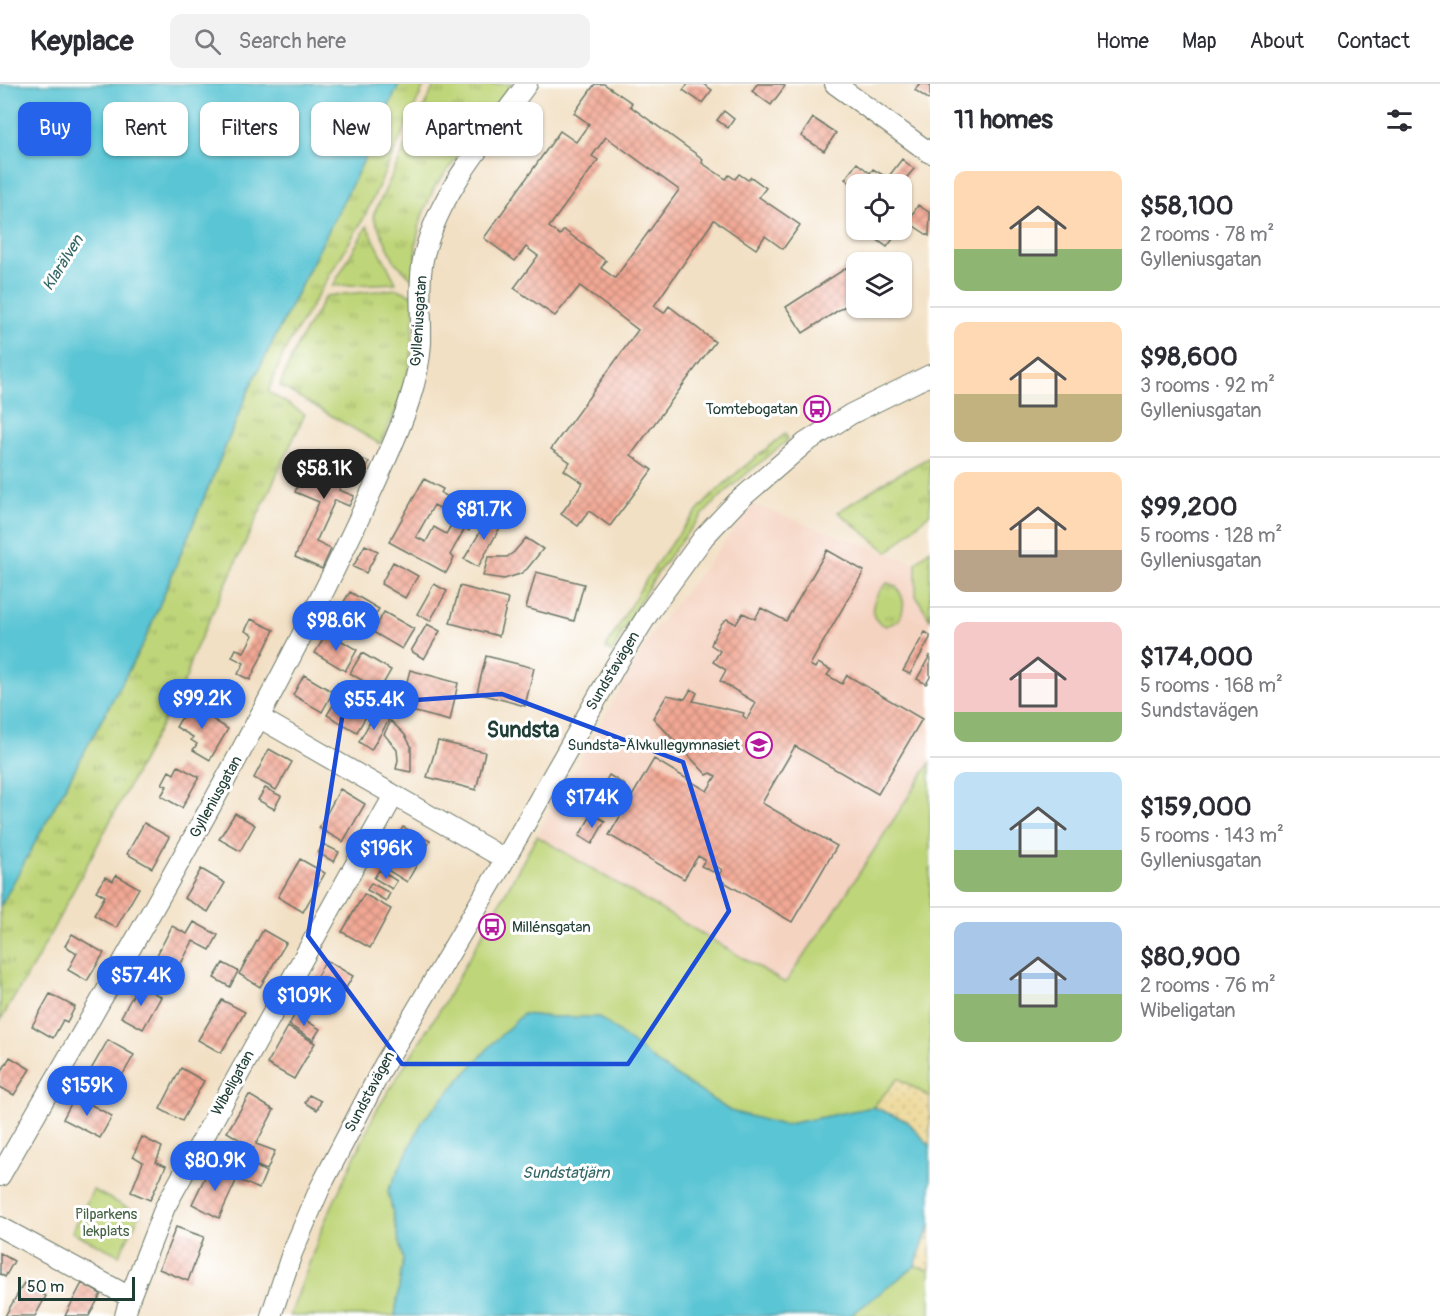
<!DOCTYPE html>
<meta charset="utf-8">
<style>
body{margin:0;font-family:Pangolin,sans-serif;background:#f2f2f3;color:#2b2b33;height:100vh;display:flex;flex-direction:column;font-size:22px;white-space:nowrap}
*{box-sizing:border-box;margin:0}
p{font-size:20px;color:#7c7c81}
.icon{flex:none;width:33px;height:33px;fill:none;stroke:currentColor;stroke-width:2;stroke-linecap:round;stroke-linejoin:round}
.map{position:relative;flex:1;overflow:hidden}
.panel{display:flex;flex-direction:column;background:#fff;width:510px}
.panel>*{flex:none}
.guide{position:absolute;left:18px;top:18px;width:570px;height:54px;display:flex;gap:12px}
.buttons{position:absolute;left:846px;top:90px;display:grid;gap:12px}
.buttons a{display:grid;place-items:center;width:66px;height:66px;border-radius:12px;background:#fff;box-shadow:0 2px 4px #0004;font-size:30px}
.scale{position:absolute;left:18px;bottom:15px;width:117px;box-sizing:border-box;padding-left:6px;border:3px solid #1f3d34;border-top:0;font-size:16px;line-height:21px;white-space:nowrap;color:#1f3d34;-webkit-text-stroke:4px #fff;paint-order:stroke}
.price{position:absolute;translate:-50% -51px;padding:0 14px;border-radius:21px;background:#2563eb;color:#fff;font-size:20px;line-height:39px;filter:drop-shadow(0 2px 3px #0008)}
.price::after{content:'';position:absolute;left:50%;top:36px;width:18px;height:14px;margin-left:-9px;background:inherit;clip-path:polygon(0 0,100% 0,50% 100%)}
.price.active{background:#222;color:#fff}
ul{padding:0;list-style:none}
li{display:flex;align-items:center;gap:18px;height:150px;padding:0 24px}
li+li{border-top:2px solid #e1e1e2}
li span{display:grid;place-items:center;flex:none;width:168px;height:120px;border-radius:12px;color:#555}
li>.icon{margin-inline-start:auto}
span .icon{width:72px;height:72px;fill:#fffc;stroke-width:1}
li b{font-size:26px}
h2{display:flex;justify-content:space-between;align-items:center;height:72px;padding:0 24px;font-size:26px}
.tag{padding:0 21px;border-radius:12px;background:#fff;box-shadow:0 2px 4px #0004;font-size:21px;line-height:54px}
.tag.active{background:#2563eb;color:#fff}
header{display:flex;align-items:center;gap:36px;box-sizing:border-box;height:84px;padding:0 30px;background:#fff;border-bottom:2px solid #e1e1e2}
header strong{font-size:28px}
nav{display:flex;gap:33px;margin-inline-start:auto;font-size:21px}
.search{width:420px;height:54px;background:#f2f2f3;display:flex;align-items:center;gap:15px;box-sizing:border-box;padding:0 21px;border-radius:12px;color:#7c7c81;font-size:22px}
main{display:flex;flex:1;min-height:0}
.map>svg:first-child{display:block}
.built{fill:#f5d3c1}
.grass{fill:url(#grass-tufts);stroke:#6f8956;stroke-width:1.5}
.sand{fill:url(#sand-dots);stroke:#868c69;stroke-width:1.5}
.park{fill:#bfd579;stroke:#6f8956;stroke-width:1.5}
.water{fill:#5ac5d4;stroke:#3c8184;stroke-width:1.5}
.building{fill:url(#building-cross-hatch);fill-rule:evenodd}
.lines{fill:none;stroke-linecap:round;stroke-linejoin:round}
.minor-casing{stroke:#697666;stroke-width:22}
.minor{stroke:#fff;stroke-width:20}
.marked{fill:none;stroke:#1d4ed8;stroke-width:4.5;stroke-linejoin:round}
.labels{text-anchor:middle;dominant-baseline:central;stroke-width:6;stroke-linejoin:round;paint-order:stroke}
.street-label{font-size:15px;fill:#1f3d34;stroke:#fff}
.poi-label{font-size:15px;fill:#1f3d34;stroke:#fff;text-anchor:end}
.park-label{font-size:15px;fill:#476345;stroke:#fff}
.water-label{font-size:16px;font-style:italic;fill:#316664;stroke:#fff}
.district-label{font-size:21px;font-weight:bold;fill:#1f3d34;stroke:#fff}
</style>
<header>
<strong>Keyplace</strong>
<div class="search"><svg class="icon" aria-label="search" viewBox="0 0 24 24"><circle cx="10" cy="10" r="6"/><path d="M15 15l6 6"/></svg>Search here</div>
<nav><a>Home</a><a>Map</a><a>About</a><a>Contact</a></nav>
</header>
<main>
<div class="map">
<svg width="930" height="1232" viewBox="0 0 930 1232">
<defs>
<pattern id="grass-tufts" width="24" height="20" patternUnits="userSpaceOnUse" patternTransform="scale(1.5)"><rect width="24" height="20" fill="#bfd579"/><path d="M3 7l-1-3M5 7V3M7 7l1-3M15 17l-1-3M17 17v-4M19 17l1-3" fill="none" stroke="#9bae64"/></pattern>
<pattern id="sand-dots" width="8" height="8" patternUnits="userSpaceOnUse" patternTransform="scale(1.5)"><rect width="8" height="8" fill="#eeda9e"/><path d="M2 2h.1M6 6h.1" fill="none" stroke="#ccbc89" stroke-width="1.8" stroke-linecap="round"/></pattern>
<pattern id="building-cross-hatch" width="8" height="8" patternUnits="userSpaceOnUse" patternTransform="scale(1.5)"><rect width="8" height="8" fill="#f3a894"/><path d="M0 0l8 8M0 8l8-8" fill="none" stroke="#c48a7a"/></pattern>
</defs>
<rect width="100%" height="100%" fill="#fff"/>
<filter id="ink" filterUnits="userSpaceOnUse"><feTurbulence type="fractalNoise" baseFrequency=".0167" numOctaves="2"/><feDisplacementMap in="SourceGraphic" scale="12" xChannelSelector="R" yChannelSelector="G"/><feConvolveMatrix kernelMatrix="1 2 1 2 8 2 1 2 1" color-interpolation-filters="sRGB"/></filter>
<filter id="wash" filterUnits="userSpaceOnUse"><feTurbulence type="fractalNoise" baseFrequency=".008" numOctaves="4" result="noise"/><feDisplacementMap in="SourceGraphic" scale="24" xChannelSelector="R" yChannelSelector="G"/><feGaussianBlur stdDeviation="1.35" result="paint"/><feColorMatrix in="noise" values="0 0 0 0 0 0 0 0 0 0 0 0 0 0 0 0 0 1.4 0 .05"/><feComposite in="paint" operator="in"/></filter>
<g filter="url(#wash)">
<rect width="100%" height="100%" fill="#f2e0c4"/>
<path class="built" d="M753,421L916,479V512L930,535V679L831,833L785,899L537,752L651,551Z"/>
<path class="grass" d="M399,0H425L365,132L285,266L268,308L305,330L191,575L187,592L36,877L0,937V823L144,558L251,301L370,64Z
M435,0H513L434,104L422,132L416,159L415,197L395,178L373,132Z
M367,142L396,199L333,202Z
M397,205L415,212L411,277L398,322L380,360L280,302L296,263L326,212Z
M785,350L788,356C765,375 740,394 718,415C677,455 636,517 612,569L606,564C638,506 673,448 721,403C741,384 764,367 785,350Z
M930,373V429L888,468L838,428L886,397Z
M887,499L896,502C905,515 906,523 898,537L886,542C863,534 874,511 887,499Z"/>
<path class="sand" d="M898,994L930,1013V1062L907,1037L873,1023Z
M930,1140V1186L915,1182Z"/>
<path class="park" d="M930,465V535L916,512V479Z
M930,679V1013L898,994L873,1023L783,1041L730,1027L661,982L599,933H552L523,930L388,1107L403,1175L395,1232H290L324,1139L376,1027L444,919L537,752L785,899L831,833Z
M93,1106L140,1130L119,1171L72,1148Z
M915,1182L930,1186V1232H850Z"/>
<path class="water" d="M0,0H399L370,64L251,301L144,558L0,823Z
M523,930L552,933H599L661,982L730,1027L783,1041L873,1023L907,1037L930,1062V1140L915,1182L850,1232H395L403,1175L388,1107L423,1036L493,959Z"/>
<g id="blocks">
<path class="building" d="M595,0H604L632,19L630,22L703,75L702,79L726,95L729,91L735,95L739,90L748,96L751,93L766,104L759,113L800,141L783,165L765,152L756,165L714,136L654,222L664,229L669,222L715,258L631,371L652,386L610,442L589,427L578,442L561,430L583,399L564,386L570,378L551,365L638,246L580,202L555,232L514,204L538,172L526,163L515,177L484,154L560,47L576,58L589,40L574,29ZM606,53L679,106L615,194L601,184L606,177L564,146L560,151L549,143L598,76L592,72Z
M688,0H703L712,6L702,19L683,6Z
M757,0H781L785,2L771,21L752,7Z
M919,0H930V16L915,6Z
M724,27L734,35L728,44L717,36Z
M813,34L836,49L824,67L801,52Z
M902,75L914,85L901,100L889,92Z
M857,79L870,89L873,85L883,91L880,95L888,100H856V103L845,95Z
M918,121L930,129L929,152L908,138Z
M877,146H888L896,151L887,163L872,152Z
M860,175L862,178H856V215L803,249L786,223Z
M318,367L338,376L342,367L369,378L365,387L350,381L339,406L354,412L349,422L335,416L316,458L331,465L322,485L295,473L319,418L295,408L304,387L308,389Z
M424,395L443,405L441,409L479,430L469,447L465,444L450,471L454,474L446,489L389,458ZM434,421L456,433L446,450L434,443L426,458L416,453Z
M490,431L503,438L478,483L464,475Z
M526,454L543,465L527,485L520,490L504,495L483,492L488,473H507L514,468Z
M365,461L378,467L366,489L353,483Z
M827,466L864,487L810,581L815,584L818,579L831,586L827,591L842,600L847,591L922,635L878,710L795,662L762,719L837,762L792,838L717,794L722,786L716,782L713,788L701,782L705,776L698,772L684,795L609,751L654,675L707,707L716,692L711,689L707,691L653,634L667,611L685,615L691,605L697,609L693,617L744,629L743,632L747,635L756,619L720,597L726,586L713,578L720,567L711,561L714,553L722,539L727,535L736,540L743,529L755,535L761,524L786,537Z
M393,478L418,492L405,514L381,500Z
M536,488L584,500L574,537L526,524Z
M434,500L447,507L430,537L417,530Z
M460,502L508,515L499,552L450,539Z
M350,508L379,525L367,544L338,527Z
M384,528L414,545L402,565L373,548Z
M251,535L274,546L250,596L238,590L244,579L232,573L236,565L244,568L253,551L245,547Z
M427,540L440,547L424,575L411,567Z
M327,548L357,566L345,587L315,569Z
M925,548L930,551V554L910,590L903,587Z
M362,569L391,586L379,607L350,589Z
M930,571V593L926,600L917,595Z
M486,572L534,584L525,622L477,609Z
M410,586L458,599L450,637L400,624Z
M304,591L333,608L322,628L293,611Z
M339,611L368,629L357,648L327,631Z
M191,618L211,630L209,633L228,645L210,676L193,666L197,660L191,656L193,653L176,643Z
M375,629L389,636L371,666L359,658Z
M391,637L405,651L411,662V688L396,685L398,676L397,666L384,650Z
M438,657L485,668L476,706L427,693Z
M269,665L292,678L276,706L254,694Z
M178,682L199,693L182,724L161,712L167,702L162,700L169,687L174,690Z
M609,691L625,701L616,716L600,707Z
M265,704L281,712L274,725L258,716Z
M340,705L365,720L343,758L319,744Z
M235,729L255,741L240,767L219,755Z
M592,730L605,737L592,760L579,752Z
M144,739L169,753L152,784L127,770Z
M403,743L430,757L407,798L381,782Z
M323,760L339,768L334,778L318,769Z
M300,775L325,789L303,828L278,813Z
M201,785L225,799L208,828L184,814Z
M379,786L397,797L392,805L374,794Z
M116,791L139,804L116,844L94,831L105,812L96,807L105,793L113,797Z
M371,799L390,809L386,817L367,806Z
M364,810L391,825L370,864L342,848Z
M194,838L218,851L210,866L193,857L178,885L156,873L172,842L187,850Z
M263,846L286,859L260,903L239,890Z
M72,850L104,869L87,897L68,886L77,869L65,862Z
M326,876L353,892L331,930L305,913Z
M223,879L238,887L230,903L214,894Z
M139,900L161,913L143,945L121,933Z
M50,910L75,923L67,938L63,936L53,954L32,942Z
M222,916L245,928L221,969L198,956Z
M295,930L320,945L313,956L289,941Z
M288,943L315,959L294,995L267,980Z
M108,956L134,971L115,1004L89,989Z
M10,973L30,985L14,1011L0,1003V990Z
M181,984L204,997L182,1037L160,1025Z
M249,1011L274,1026L256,1060L275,1067L267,1086L252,1080L266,1088L259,1105L239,1096L254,1064L227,1048Z
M309,1011L321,1017L317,1026L305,1019Z
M75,1012L112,1032L100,1054L63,1035Z
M142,1053L162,1063L156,1078L166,1082L150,1116L131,1108L143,1078L133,1072Z
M210,1083L237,1095L219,1134L192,1120Z
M176,1143L204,1153L188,1197L159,1185Z
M0,1169L14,1177L5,1193L0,1190Z
M24,1199L46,1212L35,1232H5Z
M82,1199L101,1210L89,1232H65Z"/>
</g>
</g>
<g filter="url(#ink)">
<use href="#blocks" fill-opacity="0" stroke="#697666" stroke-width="1.5"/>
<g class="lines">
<defs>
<path id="minor" d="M835,0L930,69
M260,634L505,775
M0,1092C135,855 277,621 388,371C403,337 419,297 421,259C422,231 417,195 425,167C442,104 489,52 527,0
M0,1143L130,1213
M125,1232L130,1213L165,1123L394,711
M271,1232L292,1169L320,1104L384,981L496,791L616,581L650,527L704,453L737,418L805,359L851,330L930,291"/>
</defs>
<use href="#minor" class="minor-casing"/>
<use href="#minor" class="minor"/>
</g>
</g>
<path class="marked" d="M502,610L683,678L729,827L628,980H402L308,852L344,621Z"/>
<defs>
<symbol id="bus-ring" viewBox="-11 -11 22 22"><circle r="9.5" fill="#fff" stroke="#b5179e" stroke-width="1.5"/><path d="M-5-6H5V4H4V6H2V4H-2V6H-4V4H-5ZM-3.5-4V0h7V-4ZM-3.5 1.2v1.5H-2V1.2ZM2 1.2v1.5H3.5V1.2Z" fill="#b5179e"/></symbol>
<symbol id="school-ring" viewBox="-11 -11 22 22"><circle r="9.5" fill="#fff" stroke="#b5179e" stroke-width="1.5"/><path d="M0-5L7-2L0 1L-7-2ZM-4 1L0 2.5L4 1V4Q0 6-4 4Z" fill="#b5179e"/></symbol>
</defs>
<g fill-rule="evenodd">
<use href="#bus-ring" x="802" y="310" width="30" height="30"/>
<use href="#school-ring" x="744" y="646" width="30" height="30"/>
<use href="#bus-ring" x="477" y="828" width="30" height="30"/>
</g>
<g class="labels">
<g class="street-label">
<text transform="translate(419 237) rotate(-86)">Gylleniusgatan</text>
<text transform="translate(613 587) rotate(-59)">Sundstavägen</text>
<text transform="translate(216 713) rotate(-61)">Gylleniusgatan</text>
<text transform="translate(233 999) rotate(-61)">Wibeligatan</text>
<text transform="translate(370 1008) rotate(-62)">Sundstavägen</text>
</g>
<g class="poi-label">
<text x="798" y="325">Tomtebogatan</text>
<text x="740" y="661">Sundsta-Älvkullegymnasiet</text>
<text x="512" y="843" text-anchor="start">Millénsgatan</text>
</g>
<g class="park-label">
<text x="106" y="1130">Pilparkens<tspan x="106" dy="17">lekplats</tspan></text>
</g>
<g class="water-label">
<text transform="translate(63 179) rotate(-58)">Klarälven</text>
<text x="566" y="1089">Sundstatjärn</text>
</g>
<g class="district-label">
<text x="523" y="646">Sundsta</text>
</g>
</g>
</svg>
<div class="buttons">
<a><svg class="icon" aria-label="locate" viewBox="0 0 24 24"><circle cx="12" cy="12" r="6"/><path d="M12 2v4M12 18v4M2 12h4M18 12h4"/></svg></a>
<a><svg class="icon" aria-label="layers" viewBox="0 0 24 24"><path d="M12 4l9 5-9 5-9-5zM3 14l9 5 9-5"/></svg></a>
</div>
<div class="scale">50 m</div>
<b class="price active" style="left:324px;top:416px">$58.1K</b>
<b class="price" style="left:484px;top:457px">$81.7K</b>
<b class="price" style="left:336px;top:568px">$98.6K</b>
<b class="price" style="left:202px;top:646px">$99.2K</b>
<b class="price" style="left:374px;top:647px">$55.4K</b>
<b class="price" style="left:592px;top:745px">$174K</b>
<b class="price" style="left:386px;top:796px">$196K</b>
<b class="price" style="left:141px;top:923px">$57.4K</b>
<b class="price" style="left:304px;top:943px">$109K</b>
<b class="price" style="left:87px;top:1033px">$159K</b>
<b class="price" style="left:215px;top:1108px">$80.9K</b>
<div class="guide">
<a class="tag active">Buy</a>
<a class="tag">Rent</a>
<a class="tag">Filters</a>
<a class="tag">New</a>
<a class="tag">Apartment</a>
</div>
</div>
<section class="panel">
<h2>11 homes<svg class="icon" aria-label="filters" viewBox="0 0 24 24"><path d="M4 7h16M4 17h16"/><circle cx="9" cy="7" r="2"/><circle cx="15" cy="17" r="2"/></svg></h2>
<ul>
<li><span style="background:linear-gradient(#ffd9b3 65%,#8fb573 0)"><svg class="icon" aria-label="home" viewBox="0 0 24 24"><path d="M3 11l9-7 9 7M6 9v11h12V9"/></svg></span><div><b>$58,100</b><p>2 rooms · 78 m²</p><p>Gylleniusgatan</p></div></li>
<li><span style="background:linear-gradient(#ffd9b3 60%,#c2b280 0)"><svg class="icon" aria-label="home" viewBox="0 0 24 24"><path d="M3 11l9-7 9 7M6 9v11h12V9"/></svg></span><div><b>$98,600</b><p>3 rooms · 92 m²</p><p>Gylleniusgatan</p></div></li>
<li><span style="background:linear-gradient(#ffd9b3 65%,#b9a48a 0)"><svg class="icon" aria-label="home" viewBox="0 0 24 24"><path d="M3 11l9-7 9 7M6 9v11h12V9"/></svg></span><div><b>$99,200</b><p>5 rooms · 128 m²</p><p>Gylleniusgatan</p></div></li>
<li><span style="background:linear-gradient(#f6c9c9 75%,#8fb573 0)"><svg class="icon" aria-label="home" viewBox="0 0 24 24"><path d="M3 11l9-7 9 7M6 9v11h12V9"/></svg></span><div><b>$174,000</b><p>5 rooms · 168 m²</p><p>Sundstavägen</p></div></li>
<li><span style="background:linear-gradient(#bfe0f5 65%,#8fb573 0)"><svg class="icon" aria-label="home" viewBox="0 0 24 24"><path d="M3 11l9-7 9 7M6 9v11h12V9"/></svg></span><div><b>$159,000</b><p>5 rooms · 143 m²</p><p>Gylleniusgatan</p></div></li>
<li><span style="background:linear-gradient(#a9c7e8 60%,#8fb573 0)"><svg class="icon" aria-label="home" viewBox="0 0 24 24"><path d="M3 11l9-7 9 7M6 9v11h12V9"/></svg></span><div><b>$80,900</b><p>2 rooms · 76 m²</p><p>Wibeligatan</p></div></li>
</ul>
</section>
</main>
